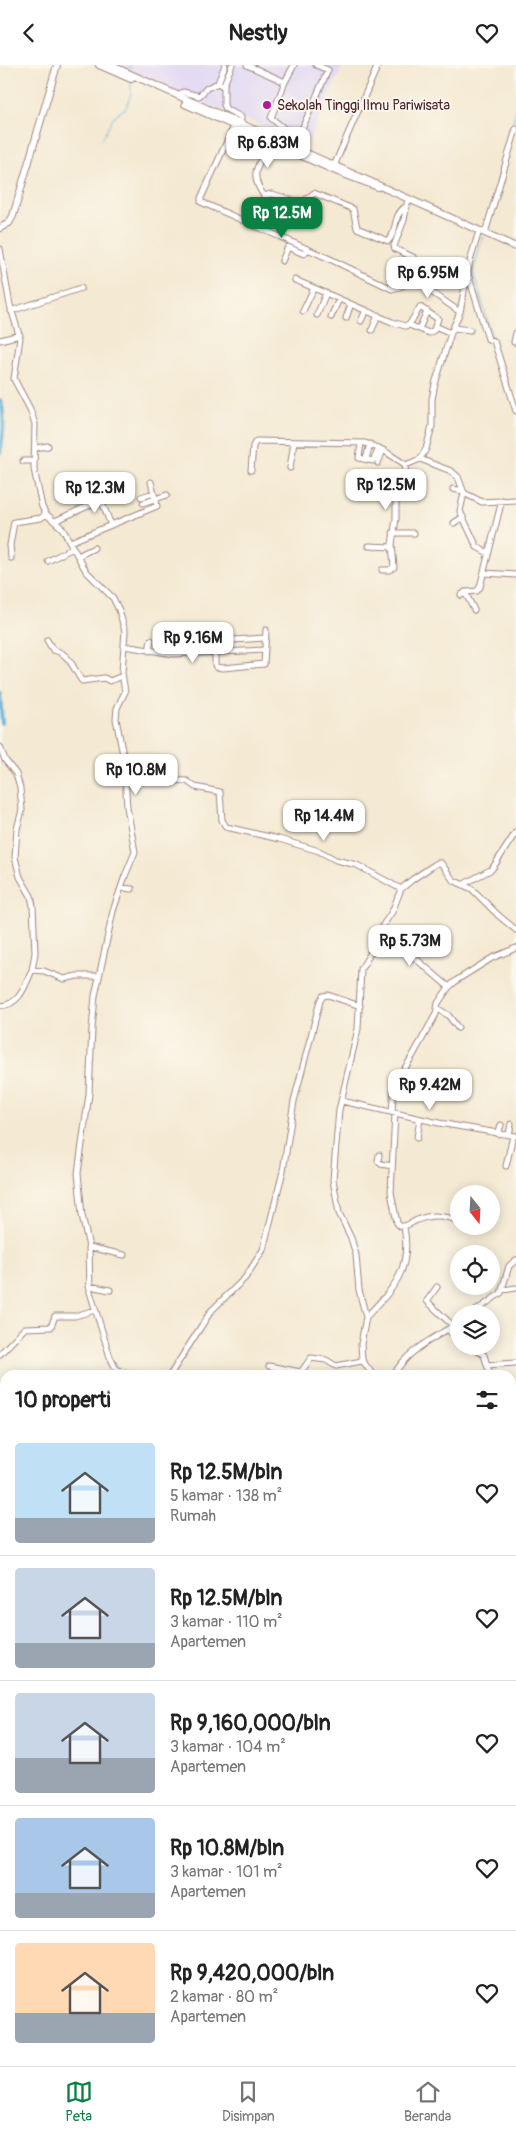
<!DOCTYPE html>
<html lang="id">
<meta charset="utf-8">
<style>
body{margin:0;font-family:Pangolin,sans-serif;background:#f2f2f2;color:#222;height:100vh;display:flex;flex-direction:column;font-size:19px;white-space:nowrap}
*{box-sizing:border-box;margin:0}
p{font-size:16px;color:#767676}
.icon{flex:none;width:28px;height:28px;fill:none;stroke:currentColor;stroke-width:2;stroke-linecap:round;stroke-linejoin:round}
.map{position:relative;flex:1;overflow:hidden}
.panel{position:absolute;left:0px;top:1305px;width:516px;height:696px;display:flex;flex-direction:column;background:#fff;border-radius:15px 15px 0 0;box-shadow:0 2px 12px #0003}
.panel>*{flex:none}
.needle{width:32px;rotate:162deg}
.buttons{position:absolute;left:450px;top:1120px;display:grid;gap:10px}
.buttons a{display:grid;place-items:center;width:50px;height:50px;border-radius:50%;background:#fff;box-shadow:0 2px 12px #0003;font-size:25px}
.price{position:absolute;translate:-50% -42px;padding:0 11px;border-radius:10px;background:#fff;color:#222;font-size:16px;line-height:32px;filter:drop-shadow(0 1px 2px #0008)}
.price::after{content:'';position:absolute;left:50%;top:30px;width:15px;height:11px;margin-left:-8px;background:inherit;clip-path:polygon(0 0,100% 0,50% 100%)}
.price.active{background:#0b8043;color:#fff}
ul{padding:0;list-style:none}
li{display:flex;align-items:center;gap:15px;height:125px;padding:0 15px}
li+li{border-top:1px solid #e0e0e0}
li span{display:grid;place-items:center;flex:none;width:140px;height:100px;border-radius:5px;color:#555}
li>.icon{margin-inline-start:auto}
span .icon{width:60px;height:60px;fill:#fffc;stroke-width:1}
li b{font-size:21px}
h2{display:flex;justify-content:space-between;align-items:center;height:60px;padding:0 15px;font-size:21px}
header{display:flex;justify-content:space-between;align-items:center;height:65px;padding:0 15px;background:#fff;font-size:22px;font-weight:800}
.tabs{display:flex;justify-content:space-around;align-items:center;height:70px;border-top:1px solid #e0e0e0;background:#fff;font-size:14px;color:#767676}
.tabs a{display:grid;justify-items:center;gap:2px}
.tabs .active{color:#0b8043}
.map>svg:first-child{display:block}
.built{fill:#dfd5f5}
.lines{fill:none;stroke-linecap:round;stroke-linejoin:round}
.stream{stroke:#55aad1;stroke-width:1}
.canal{stroke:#55aad1;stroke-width:4}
.minor-casing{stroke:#9f847e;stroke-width:7}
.major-casing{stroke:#9f847e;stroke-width:8}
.minor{stroke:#fff;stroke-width:5}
.major{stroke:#fff;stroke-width:6}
.poi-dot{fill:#b5179e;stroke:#fbf7ec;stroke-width:2}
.labels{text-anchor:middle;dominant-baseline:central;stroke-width:4;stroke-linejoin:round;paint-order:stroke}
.poi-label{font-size:14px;fill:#4a1f2b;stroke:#fbf7ec;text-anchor:start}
</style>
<header><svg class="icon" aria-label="back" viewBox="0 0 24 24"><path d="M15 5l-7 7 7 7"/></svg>Nestly<svg class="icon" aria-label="heart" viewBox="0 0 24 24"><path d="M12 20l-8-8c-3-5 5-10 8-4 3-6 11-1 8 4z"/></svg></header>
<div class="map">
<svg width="516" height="2001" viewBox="0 0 516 2001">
<rect width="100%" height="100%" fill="#fbf7ec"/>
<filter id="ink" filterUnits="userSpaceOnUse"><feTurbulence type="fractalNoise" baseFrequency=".02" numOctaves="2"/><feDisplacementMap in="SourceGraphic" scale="10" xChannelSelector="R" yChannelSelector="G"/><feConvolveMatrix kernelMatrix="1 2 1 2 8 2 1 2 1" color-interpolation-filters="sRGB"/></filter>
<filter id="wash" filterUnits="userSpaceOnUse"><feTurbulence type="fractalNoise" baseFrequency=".0096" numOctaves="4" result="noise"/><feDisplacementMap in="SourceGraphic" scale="20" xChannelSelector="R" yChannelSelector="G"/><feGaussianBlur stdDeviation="1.12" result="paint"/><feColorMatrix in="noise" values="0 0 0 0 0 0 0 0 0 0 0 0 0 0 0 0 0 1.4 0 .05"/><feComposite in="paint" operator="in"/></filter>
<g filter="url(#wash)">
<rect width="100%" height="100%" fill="#f4e9d2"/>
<path class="built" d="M112,0H343L307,79Z"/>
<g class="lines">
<path class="stream" d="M130,0V6
M102,74L114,51L126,43L131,28V17
M492,137L516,45
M483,170L473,207L493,274
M112,1996L113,2001"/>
<path class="canal" d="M0,335C6,350 3,373 0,388
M0,628L2,658"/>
</g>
</g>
<g filter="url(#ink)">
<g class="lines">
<defs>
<path id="minor" d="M232,0L224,19V40L226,44L241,52V54L234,61L201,133V137L330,194L392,224L402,221L415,197L413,192L395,184L394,181L404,155L408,134
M247,0L285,17L294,0
M285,17L271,53L297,74
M218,18L225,0
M177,30L183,27L199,31L207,23L218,18L224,22
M294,82L328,5L316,0
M334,101L378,0
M265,132C247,109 259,99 270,77
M253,160L267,130L272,129L302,138L314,128L353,144L357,163L388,176C398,167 392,151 405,142
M485,168L516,64
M0,184L10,240L20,273L14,314L30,344L35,359L34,404L42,442L46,449L62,463L86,506L113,533L119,545L125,566L122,608L125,627L117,643L116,654L124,695L127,742L135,787L125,811L113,846L95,931L92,964L89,1029L78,1108L82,1150L89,1182L90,1227L110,1292L119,1310
M282,196L288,182L304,189L307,185
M468,209L488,274L494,276L516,346
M295,215L314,223
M430,226L460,247
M11,246L81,223
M303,246L314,223L392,257L405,261L409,260L429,268L434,265L438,254L420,242L409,260
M317,250L326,228
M331,252L339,234
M346,253L351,239
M361,256L366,245
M435,261L451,268
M454,263L470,265
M419,264L427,246
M372,265L378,250
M0,275L20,270
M514,277L516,268
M361,378L359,393L373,396L379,383
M35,383L48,381
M366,394L370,379
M420,394L451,406L458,412L464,428L460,446L477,482L488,488
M23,396H34
M378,398L383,385
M290,403L294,377
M251,405L253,381L256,376L365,378L383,385L406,400L420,394L426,384L432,361V334L435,319L451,268L460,247L470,196L479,166
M453,424L463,426
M464,428L482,437L516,435
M141,432L154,428
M101,435L111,460
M143,438L167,430
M55,456L99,436L117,418
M454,458L463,452
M393,468H414
M70,477L157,441L151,417
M369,481L392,482
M78,491L94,483
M11,493L10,480L14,457L41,453L46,449
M48,496L73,483
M382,505H389L394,502L392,479L396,454V422L404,413L406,400
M485,508L516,510
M465,527L474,545
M461,530L467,527L477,526L480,522L502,435
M215,565V600L216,602L223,603L264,599L266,565
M47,575L53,585C70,588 73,604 82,616L104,613L110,616L122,611
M215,576L266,573
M124,581L174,589L265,585
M149,586L151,575
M0,682L5,695L16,709L20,723L22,745L17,764L15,792L20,812L31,831L33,841L35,888L32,905
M125,700H149L163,706L165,715L187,716L195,722L220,727L222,755L226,762L279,774L319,786L336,795L357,800L401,824L413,814L437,798H441L453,815L472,824L498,850L516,865
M464,819L492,804L516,767
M121,823L132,824
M383,866L449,922
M0,941C20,940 25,921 32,905L44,906L64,914L77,911H99
M438,944L448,950L458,963
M342,1036L439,1058L516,1071
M392,1047L394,1020L412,992L436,949L438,938L449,922L457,915L492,893L516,883
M395,1048L391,1127L397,1158L400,1161C406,1162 409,1159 415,1156C431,1149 443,1150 459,1156
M498,1069L501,1060
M509,1070L511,1059
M417,1073L420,1054
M379,1090L378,1096L381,1099L392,1101
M506,1101L513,1071
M89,1182L124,1190
M89,1221L110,1225
M437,1222L427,1236L453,1261
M503,1225L516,1223
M471,1249L501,1228L509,1201L516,1195
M366,1252C394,1223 412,1205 404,1162
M448,1265L459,1274
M470,1281L484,1290L490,1310
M0,1289L25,1263L51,1262L55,1251H75L95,1245
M487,1300L516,1298
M269,1301L301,1307L311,1293L326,1295L336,1301L362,1296
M117,1305L137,1310
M170,1310L211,1246L245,1213L263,1185L283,1106L294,1036L320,936L323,931L328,930L360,941
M373,1310L362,1295L361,1279L366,1252L359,1225L356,1190L351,1173L339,1148L333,1115L339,1045L358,964L361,904L382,868L383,860L392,847L401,824
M394,1310C406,1285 437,1272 459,1257
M0,1321H5
M0,1576H5
M511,1695L516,1691
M0,1843L5,1828
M0,1852L5,1853
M115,1996L116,2001
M147,2001L150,1996
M354,2001L358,1996"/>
<path id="major" d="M99,0L131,14
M110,0L516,182
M185,39L338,107L378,122
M0,163L9,158L13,151L57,0"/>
</defs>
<use href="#minor" class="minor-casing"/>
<use href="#major" class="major-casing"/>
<use href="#minor" class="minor"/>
<use href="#major" class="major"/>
</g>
</g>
<circle class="poi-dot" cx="267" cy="40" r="5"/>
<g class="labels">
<g class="poi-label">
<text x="277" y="40">Sekolah Tinggi Ilmu Pariwisata</text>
</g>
</g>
</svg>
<div class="buttons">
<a><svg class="needle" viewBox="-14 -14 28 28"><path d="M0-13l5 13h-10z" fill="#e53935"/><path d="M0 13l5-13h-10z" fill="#767676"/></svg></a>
<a><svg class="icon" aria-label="locate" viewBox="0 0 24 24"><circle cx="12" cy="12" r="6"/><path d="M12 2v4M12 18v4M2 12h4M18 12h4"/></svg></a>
<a><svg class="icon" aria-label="layers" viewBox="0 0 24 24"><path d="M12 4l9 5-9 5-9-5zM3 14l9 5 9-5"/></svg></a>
</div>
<b class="price" style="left:268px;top:104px">Rp 6.83M</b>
<b class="price active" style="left:282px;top:174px">Rp 12.5M</b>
<b class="price" style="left:428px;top:234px">Rp 6.95M</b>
<b class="price" style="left:386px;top:446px">Rp 12.5M</b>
<b class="price" style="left:95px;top:449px">Rp 12.3M</b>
<b class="price" style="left:193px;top:599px">Rp 9.16M</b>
<b class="price" style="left:136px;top:731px">Rp 10.8M</b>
<b class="price" style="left:324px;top:777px">Rp 14.4M</b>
<b class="price" style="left:410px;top:902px">Rp 5.73M</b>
<b class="price" style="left:430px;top:1046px">Rp 9.42M</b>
<section class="panel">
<h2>10 properti<svg class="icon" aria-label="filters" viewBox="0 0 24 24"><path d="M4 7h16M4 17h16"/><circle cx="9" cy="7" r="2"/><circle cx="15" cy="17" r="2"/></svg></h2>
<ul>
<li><span style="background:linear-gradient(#bfe0f5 75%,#9aa5b1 0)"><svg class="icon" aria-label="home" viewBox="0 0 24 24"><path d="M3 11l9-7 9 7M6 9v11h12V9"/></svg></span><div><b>Rp 12.5M/bln</b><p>5 kamar · 138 m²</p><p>Rumah</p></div><svg class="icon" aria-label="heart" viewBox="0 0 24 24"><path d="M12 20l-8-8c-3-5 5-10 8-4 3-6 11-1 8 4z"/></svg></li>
<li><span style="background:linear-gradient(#c9d6e8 75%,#9aa5b1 0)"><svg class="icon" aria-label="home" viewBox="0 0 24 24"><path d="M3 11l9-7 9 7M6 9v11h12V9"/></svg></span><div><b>Rp 12.5M/bln</b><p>3 kamar · 110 m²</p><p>Apartemen</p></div><svg class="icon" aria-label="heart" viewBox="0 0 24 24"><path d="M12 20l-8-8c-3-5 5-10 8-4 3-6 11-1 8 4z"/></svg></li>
<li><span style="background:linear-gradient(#c9d6e8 65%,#9aa5b1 0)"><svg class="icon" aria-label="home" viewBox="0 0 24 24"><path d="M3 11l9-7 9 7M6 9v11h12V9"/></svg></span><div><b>Rp 9,160,000/bln</b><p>3 kamar · 104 m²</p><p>Apartemen</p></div><svg class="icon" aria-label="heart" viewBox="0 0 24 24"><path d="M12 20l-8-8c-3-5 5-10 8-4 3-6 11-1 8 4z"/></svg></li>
<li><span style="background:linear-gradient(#a9c7e8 75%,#9aa5b1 0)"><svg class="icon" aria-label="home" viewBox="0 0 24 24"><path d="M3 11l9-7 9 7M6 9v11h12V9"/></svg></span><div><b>Rp 10.8M/bln</b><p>3 kamar · 101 m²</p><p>Apartemen</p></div><svg class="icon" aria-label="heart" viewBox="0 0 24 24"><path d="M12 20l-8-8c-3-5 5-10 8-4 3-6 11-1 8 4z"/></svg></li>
<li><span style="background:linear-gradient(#ffd9b3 70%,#9aa5b1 0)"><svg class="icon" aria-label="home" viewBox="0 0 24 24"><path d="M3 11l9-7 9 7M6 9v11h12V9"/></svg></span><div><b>Rp 9,420,000/bln</b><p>2 kamar · 80 m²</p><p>Apartemen</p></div><svg class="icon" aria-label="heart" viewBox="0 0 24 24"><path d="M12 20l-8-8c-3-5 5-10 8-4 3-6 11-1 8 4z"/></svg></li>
</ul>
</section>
</div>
<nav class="tabs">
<a class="active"><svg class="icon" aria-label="map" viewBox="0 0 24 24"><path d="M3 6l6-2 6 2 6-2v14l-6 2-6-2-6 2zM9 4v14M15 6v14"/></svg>Peta</a>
<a><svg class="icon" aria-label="saved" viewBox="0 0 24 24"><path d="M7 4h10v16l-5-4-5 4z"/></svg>Disimpan</a>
<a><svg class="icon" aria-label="home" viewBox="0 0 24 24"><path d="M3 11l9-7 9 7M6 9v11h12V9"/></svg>Beranda</a>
</nav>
